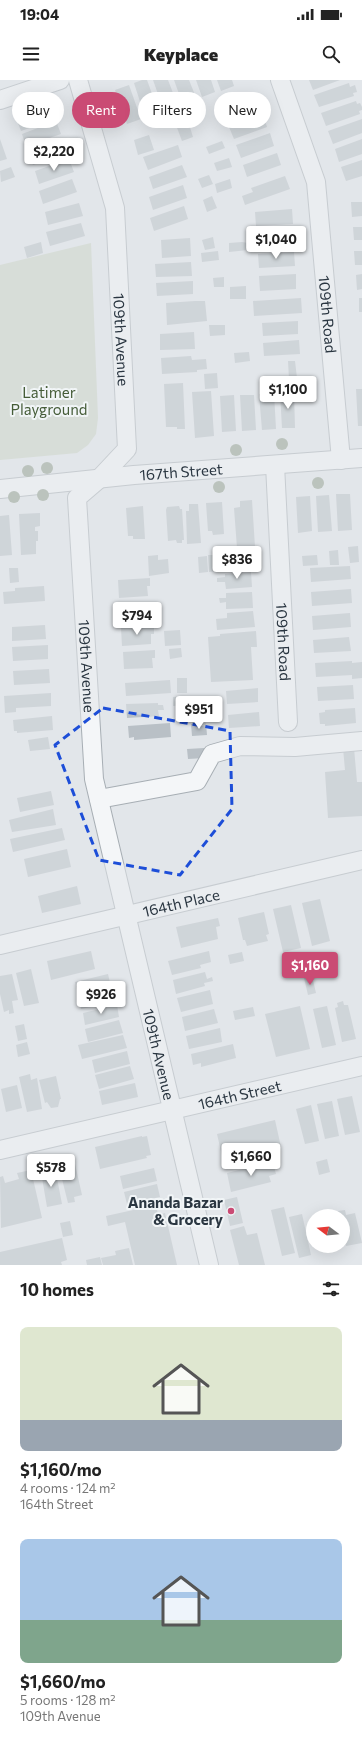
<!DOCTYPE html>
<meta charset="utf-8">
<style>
body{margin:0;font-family:Commissioner,sans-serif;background:#f2f2f2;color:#222;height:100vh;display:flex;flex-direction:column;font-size:15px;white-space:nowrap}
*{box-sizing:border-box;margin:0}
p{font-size:13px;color:#767676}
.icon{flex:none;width:22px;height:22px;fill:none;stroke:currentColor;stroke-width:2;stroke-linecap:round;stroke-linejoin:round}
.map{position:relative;height:1185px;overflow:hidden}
.panel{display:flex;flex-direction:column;background:#fff;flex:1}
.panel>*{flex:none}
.banner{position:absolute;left:12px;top:12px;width:338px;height:36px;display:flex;gap:8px}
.needle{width:26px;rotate:286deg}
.buttons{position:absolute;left:306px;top:1129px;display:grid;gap:8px}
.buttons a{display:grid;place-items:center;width:44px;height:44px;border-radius:50%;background:#fff;box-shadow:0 4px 16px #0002;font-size:20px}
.price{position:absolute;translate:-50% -34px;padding:0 9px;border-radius:4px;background:#fff;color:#222;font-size:13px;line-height:26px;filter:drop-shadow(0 1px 2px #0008)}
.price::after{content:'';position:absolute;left:50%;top:24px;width:12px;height:9px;margin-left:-6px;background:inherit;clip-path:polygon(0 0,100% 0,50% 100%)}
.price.current{background:#ca4b74;color:#fff}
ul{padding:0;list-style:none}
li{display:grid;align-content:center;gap:8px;height:212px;padding:0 20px}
li span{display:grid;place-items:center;height:124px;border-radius:8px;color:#555}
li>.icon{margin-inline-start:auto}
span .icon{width:72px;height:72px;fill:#fffc;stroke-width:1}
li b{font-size:17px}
h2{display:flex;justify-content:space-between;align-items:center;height:48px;padding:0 20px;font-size:17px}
.tag{padding:0 14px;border-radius:18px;background:#fff;box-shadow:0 4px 16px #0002;font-size:14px;line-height:36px}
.tag.current{background:#ca4b74;color:#fff}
.status{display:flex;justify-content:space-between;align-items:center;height:28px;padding:0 20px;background:#fff;direction:ltr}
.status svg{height:11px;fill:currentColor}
header{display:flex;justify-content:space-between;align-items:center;height:52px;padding:0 20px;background:#fff;font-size:18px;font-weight:800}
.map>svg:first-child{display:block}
.green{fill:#cad3c3}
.building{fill:#b9c0c6}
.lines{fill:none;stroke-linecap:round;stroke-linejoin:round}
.minor-casing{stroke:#a7aeb4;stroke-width:20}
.minor{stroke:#f4f6f8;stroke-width:18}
.tree{fill:#8c9a88}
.marked{fill:none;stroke:#1d4ed8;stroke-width:3;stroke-dasharray:8 5;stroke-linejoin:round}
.poi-dot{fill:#ca4b74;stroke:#f1f5f7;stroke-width:1.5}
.labels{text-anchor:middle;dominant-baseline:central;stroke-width:4;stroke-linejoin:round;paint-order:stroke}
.street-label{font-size:15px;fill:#2a3641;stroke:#f1f5f7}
.park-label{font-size:15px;fill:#455c38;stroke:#f1f5f7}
.poi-label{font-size:15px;font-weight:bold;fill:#2a3641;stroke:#f1f5f7;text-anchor:end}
</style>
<div class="status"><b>19:04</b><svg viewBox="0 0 49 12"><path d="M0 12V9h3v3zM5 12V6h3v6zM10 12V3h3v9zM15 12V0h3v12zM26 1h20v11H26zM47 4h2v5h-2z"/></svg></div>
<header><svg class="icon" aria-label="menu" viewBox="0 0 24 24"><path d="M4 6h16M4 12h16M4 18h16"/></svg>Keyplace<svg class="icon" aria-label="search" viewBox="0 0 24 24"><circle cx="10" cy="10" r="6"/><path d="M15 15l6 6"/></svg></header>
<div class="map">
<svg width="362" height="1185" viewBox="0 0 362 1185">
<rect width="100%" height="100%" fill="#e2e6ea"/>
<path class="green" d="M91,163L98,338L96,354L88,365L77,373L0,380V185Z"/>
<path class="building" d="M142,0H147L159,33L145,37L134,3Z
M153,0H168L178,26L164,31Z
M174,0H189L197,20L183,25Z
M196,0H211L215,12L202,17Z
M217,0H232L234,6L221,11Z
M309,0H340L313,10Z
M349,3L350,7L355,5L357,12L353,13L354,16L319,27L314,15Z
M129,5L141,39L127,44L115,10Z
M262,19L266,30L250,36L246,25Z
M356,21L357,24L360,23L362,27V30L359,31L360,34L326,46L321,33Z
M50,25L55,39L21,51L16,38Z
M263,34L267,47L234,59L229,47Z
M362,39V53L333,64L328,51Z
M56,41L61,54L26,66L22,54Z
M188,41L193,57L182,61L176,45Z
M270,53L274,66L241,78L236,65Z
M149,55L154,70L138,75L134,60Z
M0,59L7,79L0,81Z
M362,59V74L339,82L335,69Z
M63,61L67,73L33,85L28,72Z
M222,61L225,68L209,74L206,67Z
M178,65L182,77L148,90L143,77Z
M277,73L281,85L247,97L243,85Z
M229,78L232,87L217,91L214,83Z
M69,79L74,92L39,104L35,91Z
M362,80V96L346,101L341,87Z
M182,85L187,97L153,109L149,97Z
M11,87L15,97L1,102L0,91Z
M209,95L213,104L202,108L198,99Z
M285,96L290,109L245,125L242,116L253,112L251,108Z
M72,99L77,112L43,124L39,111Z
M230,99L232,108L217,113L215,104Z
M183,105L187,118L153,130L149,117Z
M212,116L217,128L207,132L203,120Z
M351,122H362V136L352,137Z
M79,123L83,136L48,145L45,132Z
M184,126L188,139L154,151L150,138Z
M292,129L293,144L256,146L255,132Z
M81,143L85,156L50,166L46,152Z
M353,147H362V160H354Z
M293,151L294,165L257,167V153Z
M213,157L215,168L205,170L202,160Z
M190,158L191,176L162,178L161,160Z
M41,162L43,173L27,178L24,167Z
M242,162L248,163V170L229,172V163Z
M218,171L219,180L202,182L201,173Z
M354,171H362V185H355Z
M294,172L295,186L259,188L258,174Z
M191,182L192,196L156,197L155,184Z
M296,194V209L260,211L259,196Z
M362,194V209L357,210L356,195Z
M224,197V207H214L213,198Z
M193,201V214L157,216L156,203Z
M246,206V219H230V207Z
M301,218L302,233L254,236L253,221Z
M359,218H362V232H359Z
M195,221H205L207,241L167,245L166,223Z
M298,241V254L263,256L262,243Z
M209,245H225V255L210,256Z
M194,252L195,269L160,270V254Z
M299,260L300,274L264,276L263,263Z
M249,272L250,281L235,283L234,273Z
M191,276L192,280L206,279L207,289L197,290V292L162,294L161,278Z
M288,281H295L297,298L289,299Z
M217,293L218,308L205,309L204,294Z
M183,303L185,349H177V347H166L164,304Z
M356,309H362V346H358Z
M211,311L214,356L195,358L192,312Z
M294,312L295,348H282L280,313Z
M274,313L276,349L262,350L259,314Z
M234,315L236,351L222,352L220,316Z
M240,315H254L256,350L242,351Z
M336,414H350L352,450L338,451Z
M329,415L332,451L318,452L316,416Z
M310,416L312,451L298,453L296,417Z
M252,420L255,467L237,468L234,428L240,427V421Z
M222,422L224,454L213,455L212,451H208L206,423Z
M189,424H198L201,463L187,464L186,431H189Z
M143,426L145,459H133V456H128L126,428Z
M179,426L180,429H182L184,460H182V463H177L176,460L168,461L166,430L167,427Z
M40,433V446L35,447V451H38V461H36V474L21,475L19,434Z
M9,435L12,475L0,476V436Z
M358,466L359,482L350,483L348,467Z
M338,470L339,485H330L329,471Z
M158,475V480L168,479L169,493L149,496L148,476Z
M208,475H216L217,491L209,492Z
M317,475L318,485L303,486L302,476Z
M207,476L208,492L199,493L198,477Z
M350,486L351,499L311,502L310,488Z
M9,488H18L19,502L10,503Z
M251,492L252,507L226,509L225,502H217V498L225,497V494Z
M150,498V506H147L148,516L119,518L118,500Z
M44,506L45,521L4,524L3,512L15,511V508Z
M351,509L352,523L312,526L311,512Z
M252,512L253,528L226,529V522L220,523L219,518H226V513Z
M152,522V530H150V540L120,542L119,524Z
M253,531L255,547L217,550L216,539L227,538V533Z
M350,533L351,547L313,550L312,536Z
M45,545L46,559L12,561V547Z
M154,546V554H151V564L122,566L121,548Z
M180,550L181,565L165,566L164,551Z
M256,551L257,567H251L253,600L211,602L208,557L220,556V554Z
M349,557L351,571L314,573L313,560Z
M48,565V579L13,581L12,567Z
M181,568L182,577L170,579L169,569Z
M155,570V578H152L153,588L124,589L123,572Z
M352,581V583L362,582V598L352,599V595L316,597L315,583Z
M49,589L50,603L14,605L13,591Z
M177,598H187V613H177Z
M170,600L171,613L126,616L125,603Z
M353,605L354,619L318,621L317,607Z
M258,608V622L227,624L226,611Z
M51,613V626L16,628V632L5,633L4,616Z
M189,616V625L173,626V617Z
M158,623V625H163L164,630H158L159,636L127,638L126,624Z
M355,628L356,643L325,646V644H320L319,633L325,632V630Z
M259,632L260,646L229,648L228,635Z
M52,636L53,650L17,653V651H14L13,640Z
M170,643L171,657L134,660V657L129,658L128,646Z
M206,643L207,655L192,656L191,644Z
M48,657L50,669L30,671L28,660Z
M204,668L205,678L188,679L187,669Z
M343,668H354L357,702H362V736L328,738L325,692L345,690Z
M51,711L54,725L20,732L17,718Z
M53,729L56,745L12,752L9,740Z
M62,748L65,760L13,772L10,759Z
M67,769L71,787L28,797L24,779Z
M77,806L81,824L42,833L38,816Z
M320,819L330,861L312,866L302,823Z
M291,825L301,868L283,872L273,829Z
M264,832L269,854L266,855L268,861L247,866L245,860H243L238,838Z
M218,838L220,846L216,847L218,859L181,868L176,847Z
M91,871L95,889L51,900L47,881Z
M209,871L211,882L200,885L201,888L172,895L168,881Z
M242,872L244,881L230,884L228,875Z
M31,889L39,923L24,926L16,893Z
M205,892L207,899L212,897L213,901L204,903L205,906L176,914L173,900Z
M12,894L18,920L12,921L14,933L9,934V930L4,932L0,914V896Z
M108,894L111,907L78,914L75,902Z
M312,896L316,913L308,915L304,898Z
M112,910L115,922L81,929L79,917Z
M210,910L213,924L181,932L177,918Z
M343,921L344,925H348L356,959L342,962L335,928L338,927L337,923Z
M117,925L119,937L85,945L83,933Z
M300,926L310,969L276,977L265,934Z
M327,926L336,965L322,968L313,929Z
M253,927L255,936L235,940L233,931Z
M214,929L218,943L185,951L182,937Z
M119,940L123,953L88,962L85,949Z
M24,944L27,959L18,961L15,946Z
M220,948L222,962L189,969L186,956Z
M123,955L127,968L82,979L78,965Z
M27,962L30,974L18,977L16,965Z
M233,964L236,978L201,987V983L193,985L191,974Z
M127,971L130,984L95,993L92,980Z
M130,986L134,999L99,1009L95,995Z
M30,994L31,1000L37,998L42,1029L27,1032L19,997Z
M56,996L61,1019H60L58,1027L51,1028L47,1022L45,1023L39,1000Z
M135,1003L138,1017L102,1025L99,1011Z
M17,1005L22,1028L6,1032L1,1009Z
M352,1016L360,1052L345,1055L337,1019Z
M332,1021L339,1056L325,1059L317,1024Z
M311,1025L319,1061L305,1064L296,1029Z
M275,1040L281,1067L223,1080L217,1054Z
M142,1056V1057L147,1056L151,1075L146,1076L147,1078L100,1089L95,1067Z
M327,1079L330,1092L319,1095L316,1082Z
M267,1083V1084L273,1083L276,1094L269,1096L271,1102L231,1112L227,1093Z
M75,1084L82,1115L74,1117L75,1122L68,1123L59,1087Z
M55,1088L62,1124L47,1127L41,1092Z
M154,1088L157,1101L123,1109L120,1096Z
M31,1090L42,1138L1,1148L0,1097L3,1096L5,1103L19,1099L17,1093Z
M157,1104L160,1117L127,1124L124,1112Z
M237,1117L243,1143L230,1146L224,1120Z
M156,1125L158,1135L165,1133L177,1185H135L125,1142L108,1146L106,1136Z
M284,1127L295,1173L282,1176L271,1130Z
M345,1130L346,1135L355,1133L362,1163L346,1166L343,1152V1136H339L338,1131Z
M302,1134L311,1175L299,1178L289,1137Z
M70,1141L73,1155L63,1157L60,1143Z
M244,1146L247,1155L257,1153L265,1185H239L230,1150Z
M62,1158L67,1180L61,1182L62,1185H0V1172Z
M129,1168L133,1185H103L101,1178L116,1175L115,1171Z
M100,1177L102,1185H87L86,1180Z"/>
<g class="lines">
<defs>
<g id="minor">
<path id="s1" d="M78,0L115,128L127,369L98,400L77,418L94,699L209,1185"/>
<path id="s2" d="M280,0L316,102L341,380"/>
<path d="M0,20L60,0"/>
<path id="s3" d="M275,385L288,642"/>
<path id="s4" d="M0,409L134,395L362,378"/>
<path d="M99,719L197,701L212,674L240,666L295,667L362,661"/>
<path id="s5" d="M0,865L362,780"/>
<path id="s6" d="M0,1070L362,986"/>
</g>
</defs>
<use href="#minor" class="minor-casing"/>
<use href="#minor" class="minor"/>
</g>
<g class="tree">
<circle cx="282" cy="364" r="6"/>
<circle cx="236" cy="370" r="6"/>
<circle cx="47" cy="388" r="6"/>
<circle cx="28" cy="391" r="6"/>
<circle cx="318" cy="403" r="6"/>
<circle cx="219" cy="407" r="6"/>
<circle cx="43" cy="415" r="6"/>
<circle cx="14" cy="417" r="6"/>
</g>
<path d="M0 0H362V1185H0ZM103,628L230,651L232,729L180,795L99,780L55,665Z" fill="#e2e6ea" fill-opacity=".55" fill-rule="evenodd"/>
<path class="marked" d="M103,628L230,651L232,729L180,795L99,780L55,665Z"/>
<circle class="poi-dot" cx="231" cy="1131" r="4"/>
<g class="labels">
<g class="street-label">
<text stroke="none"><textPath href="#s2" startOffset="241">109th Road</textPath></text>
<text stroke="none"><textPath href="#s1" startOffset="265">109th Avenue</textPath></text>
<text stroke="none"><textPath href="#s4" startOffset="182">167th Street</textPath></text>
<text stroke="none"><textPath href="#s3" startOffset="177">109th Road</textPath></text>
<text stroke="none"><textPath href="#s1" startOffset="613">109th Avenue</textPath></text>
<text stroke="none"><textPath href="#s5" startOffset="186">164th Place</textPath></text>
<text stroke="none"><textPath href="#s1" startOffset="1009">109th Avenue</textPath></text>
<text stroke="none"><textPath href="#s6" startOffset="246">164th Street</textPath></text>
</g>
<g class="park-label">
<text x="49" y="312">Latimer<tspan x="49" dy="17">Playground</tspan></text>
</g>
<g class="poi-label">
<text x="223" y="1122">Ananda Bazar<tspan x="223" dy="17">&amp; Grocery</tspan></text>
</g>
</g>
</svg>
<div class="buttons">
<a><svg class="needle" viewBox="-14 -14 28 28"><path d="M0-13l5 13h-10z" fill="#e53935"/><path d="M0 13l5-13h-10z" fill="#767676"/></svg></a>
</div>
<b class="price" style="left:54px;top:92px">$2,220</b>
<b class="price" style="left:276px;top:180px">$1,040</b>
<b class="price" style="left:288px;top:330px">$1,100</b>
<b class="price" style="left:237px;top:500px">$836</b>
<b class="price" style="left:137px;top:556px">$794</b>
<b class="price" style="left:199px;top:650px">$951</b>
<b class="price current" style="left:310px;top:906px">$1,160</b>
<b class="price" style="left:101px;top:935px">$926</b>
<b class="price" style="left:251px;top:1097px">$1,660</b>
<b class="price" style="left:51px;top:1108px">$578</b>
<div class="banner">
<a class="tag">Buy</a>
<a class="tag current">Rent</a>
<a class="tag">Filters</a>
<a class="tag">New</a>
</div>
</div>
<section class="panel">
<h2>10 homes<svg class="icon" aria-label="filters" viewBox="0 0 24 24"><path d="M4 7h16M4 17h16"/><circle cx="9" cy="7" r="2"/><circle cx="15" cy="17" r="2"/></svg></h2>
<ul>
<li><span style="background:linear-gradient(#dfe7d0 75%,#9aa5b1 0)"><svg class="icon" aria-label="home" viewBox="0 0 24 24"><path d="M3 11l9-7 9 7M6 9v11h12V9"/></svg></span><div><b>$1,160/mo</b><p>4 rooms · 124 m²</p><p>164th Street</p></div></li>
<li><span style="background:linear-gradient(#a9c7e8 65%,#7fa58c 0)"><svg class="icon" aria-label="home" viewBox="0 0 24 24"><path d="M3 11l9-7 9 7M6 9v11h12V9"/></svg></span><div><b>$1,660/mo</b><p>5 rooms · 128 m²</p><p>109th Avenue</p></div></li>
</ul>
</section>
